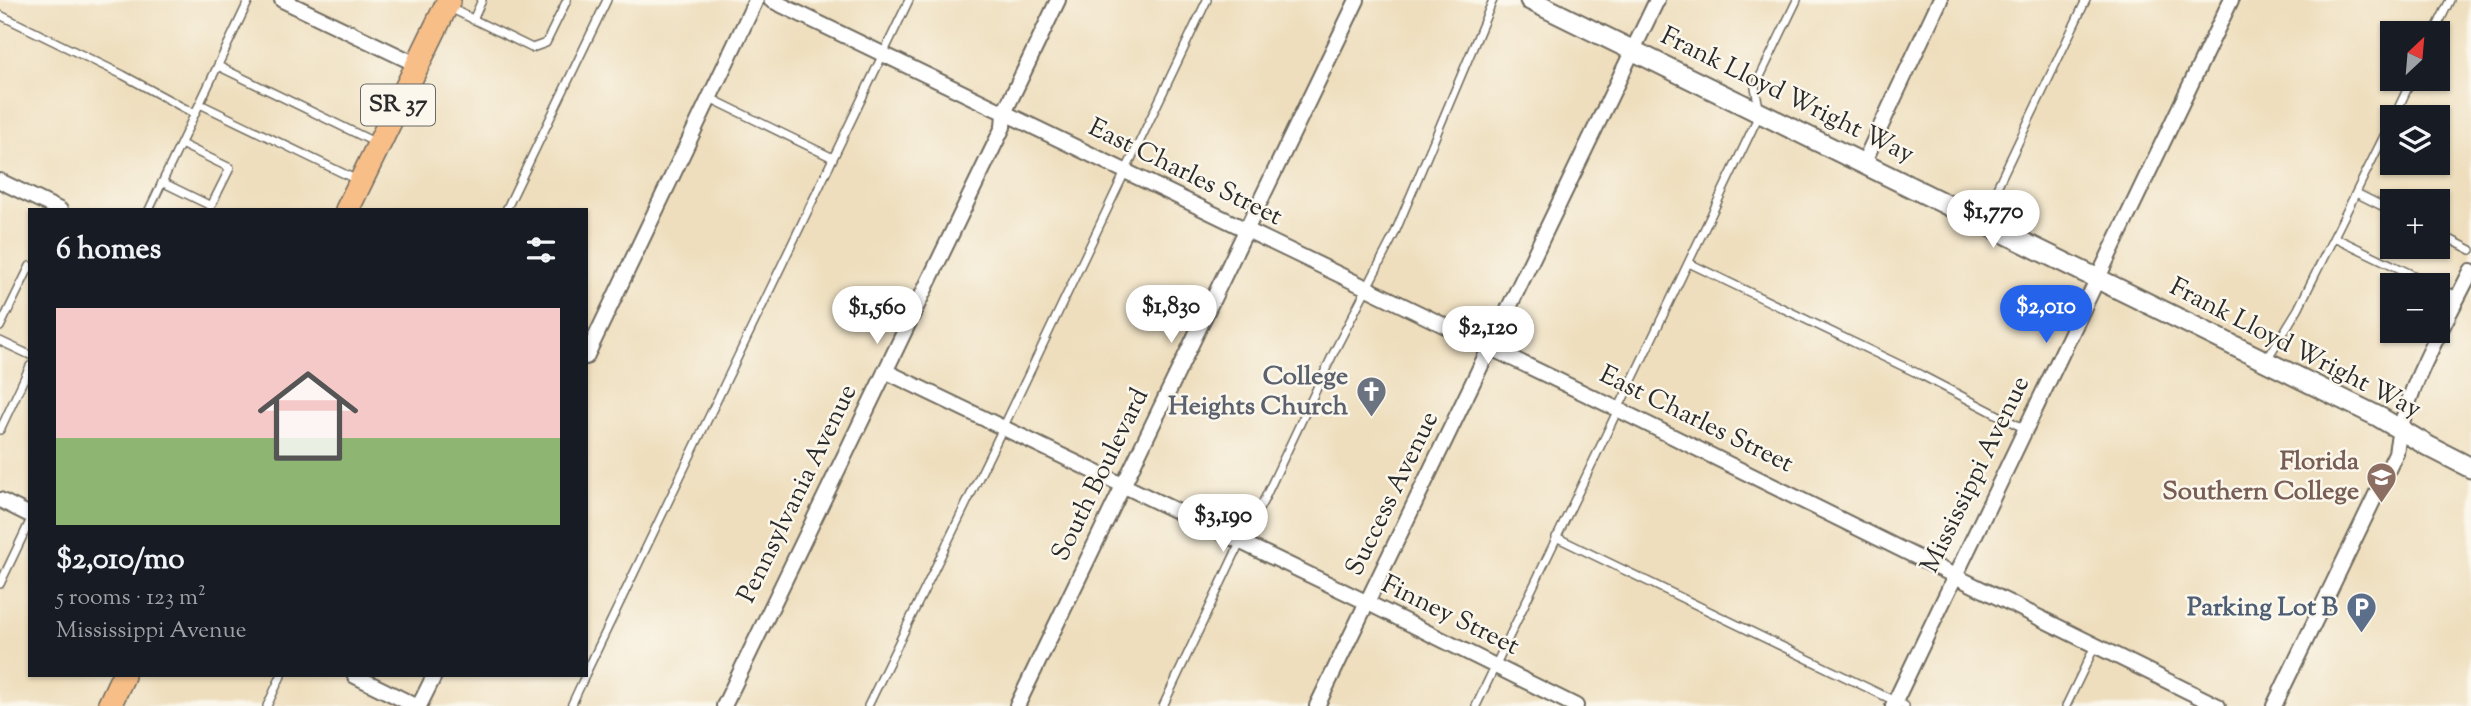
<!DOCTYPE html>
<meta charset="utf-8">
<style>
body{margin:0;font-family:"Sorts Mill Goudy",serif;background:#20242c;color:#f1f3f6;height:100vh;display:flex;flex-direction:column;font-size:26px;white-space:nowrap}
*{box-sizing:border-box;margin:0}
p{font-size:23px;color:#9ea1a6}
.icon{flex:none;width:38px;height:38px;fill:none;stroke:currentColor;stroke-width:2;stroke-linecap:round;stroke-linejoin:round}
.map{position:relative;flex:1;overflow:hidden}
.sheet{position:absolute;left:28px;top:208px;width:560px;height:469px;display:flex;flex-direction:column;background:#171b24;border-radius:0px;box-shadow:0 2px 5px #0004}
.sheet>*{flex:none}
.needle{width:46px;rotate:26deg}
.buttons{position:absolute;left:2380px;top:21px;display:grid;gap:14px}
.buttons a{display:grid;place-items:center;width:70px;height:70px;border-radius:0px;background:#171b24;box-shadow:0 2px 5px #0004;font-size:35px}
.price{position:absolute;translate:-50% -60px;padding:0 16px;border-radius:24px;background:#fff;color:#222;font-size:23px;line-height:46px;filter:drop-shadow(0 2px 4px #0008)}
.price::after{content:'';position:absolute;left:50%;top:42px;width:21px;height:16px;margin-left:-10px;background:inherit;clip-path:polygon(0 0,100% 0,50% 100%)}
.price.active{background:#2563eb;color:#fff}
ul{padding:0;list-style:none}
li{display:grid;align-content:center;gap:14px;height:371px;padding:0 28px}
li span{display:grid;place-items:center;height:217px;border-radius:0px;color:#555}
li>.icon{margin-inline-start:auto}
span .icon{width:126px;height:126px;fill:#fffc;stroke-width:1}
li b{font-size:30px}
h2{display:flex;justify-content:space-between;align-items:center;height:84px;padding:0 28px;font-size:30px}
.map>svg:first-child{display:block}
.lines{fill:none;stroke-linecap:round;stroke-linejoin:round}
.service-casing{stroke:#6f6a5e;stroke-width:10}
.minor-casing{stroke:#6f6a5e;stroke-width:18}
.tertiary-casing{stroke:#6f6a5e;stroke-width:23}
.primary-casing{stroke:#6f6a5e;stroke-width:26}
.service{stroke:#fff;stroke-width:7}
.minor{stroke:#fff;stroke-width:14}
.tertiary{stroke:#fff;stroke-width:19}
.primary{stroke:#f7be88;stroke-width:23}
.labels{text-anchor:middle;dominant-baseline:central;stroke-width:5;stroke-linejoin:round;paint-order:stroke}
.shield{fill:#fbf7ec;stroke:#696865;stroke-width:2}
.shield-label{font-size:24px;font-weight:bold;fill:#2b2b2b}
.street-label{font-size:26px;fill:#2b2b2b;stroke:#fbf7ec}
.worship-label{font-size:26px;font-weight:bold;fill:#5b616d;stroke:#fbf7ec;text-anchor:end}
.education-label{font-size:26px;font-weight:bold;fill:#785e54;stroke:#fbf7ec;text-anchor:end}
.service-label{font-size:26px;font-weight:bold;fill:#4e5e75;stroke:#fbf7ec;text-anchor:end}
</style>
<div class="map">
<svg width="2471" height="706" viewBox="0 0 2471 706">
<rect width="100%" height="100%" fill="#fbf7ec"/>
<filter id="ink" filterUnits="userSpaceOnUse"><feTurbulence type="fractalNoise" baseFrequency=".0143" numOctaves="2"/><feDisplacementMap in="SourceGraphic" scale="14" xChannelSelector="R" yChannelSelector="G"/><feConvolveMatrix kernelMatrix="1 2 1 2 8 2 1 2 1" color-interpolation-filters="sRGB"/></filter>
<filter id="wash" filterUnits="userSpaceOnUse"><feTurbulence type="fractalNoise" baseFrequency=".00686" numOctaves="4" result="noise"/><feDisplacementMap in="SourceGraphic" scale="28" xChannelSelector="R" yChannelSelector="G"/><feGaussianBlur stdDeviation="1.57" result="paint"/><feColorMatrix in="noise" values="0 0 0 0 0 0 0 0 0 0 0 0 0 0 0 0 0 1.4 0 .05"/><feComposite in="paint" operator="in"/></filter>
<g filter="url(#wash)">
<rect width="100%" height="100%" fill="#eedebd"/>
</g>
<g filter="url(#ink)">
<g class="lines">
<defs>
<path id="service" d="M450,8L532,48L546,43L567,0
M0,15L123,75L195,114
M473,20L482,0
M2434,33L2450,0
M218,66L374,142
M710,98L833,158
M200,104L357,180
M2394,117L2412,79
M162,182L211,206L230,168L181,144
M2356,193L2392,211
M149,210L249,0
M506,210L607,0
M1981,221L2086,0
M2438,233L2471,250
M2334,237L2434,285
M1689,263L1921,375L2025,429
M2438,287L2458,297
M0,327L30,266
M0,341L30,355
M2266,361L2298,309L2392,120
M0,430L30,366
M1556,537L1905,706
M0,584L30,521
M586,673L909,0
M267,706L281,676
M571,706L585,676
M868,706L1003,428L1207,0
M1163,706L1240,543L1263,502L1334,352L1394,235L1493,0
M1476,706L1760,113L1755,87L1797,0
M2066,706L2095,646"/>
<path id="minor" d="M282,0L418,65
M771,0L1617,409L2218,706
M1864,162L1940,0
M0,181L60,210
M586,357L756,0
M885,371L1368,603L1576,706
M0,500L30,515
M355,676L416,706
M419,706L434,676
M724,706L1003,127L1004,113L1058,0
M1017,706L1357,0
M1317,706L1657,0
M1893,706L2231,0
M2274,706L2396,453C2404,390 2443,328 2471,271"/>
<path id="tertiary" d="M1530,0L2379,417L2428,446L2471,468"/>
<path id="primary" d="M347,210L449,0
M109,706L123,676"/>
</defs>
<use href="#service" class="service-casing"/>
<use href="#minor" class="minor-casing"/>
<use href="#tertiary" class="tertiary-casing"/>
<use href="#primary" class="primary-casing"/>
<use href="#service" class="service"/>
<use href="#minor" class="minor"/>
<use href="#tertiary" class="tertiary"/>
<use href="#primary" class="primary"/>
</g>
</g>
<defs>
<symbol id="church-pin" viewBox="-11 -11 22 30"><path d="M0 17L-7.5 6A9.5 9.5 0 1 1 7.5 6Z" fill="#6b7280" stroke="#fbf7ec"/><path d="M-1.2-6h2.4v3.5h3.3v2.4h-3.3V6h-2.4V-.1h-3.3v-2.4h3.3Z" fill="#fff"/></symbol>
<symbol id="university-pin" viewBox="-11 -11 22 30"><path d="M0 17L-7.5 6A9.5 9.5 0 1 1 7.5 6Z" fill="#8d6e63" stroke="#fbf7ec"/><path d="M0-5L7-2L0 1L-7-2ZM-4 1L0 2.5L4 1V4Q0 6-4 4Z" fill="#fff"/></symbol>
<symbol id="parking-pin" viewBox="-11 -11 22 30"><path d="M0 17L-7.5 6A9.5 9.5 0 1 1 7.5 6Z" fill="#5c6f8a" stroke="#fbf7ec"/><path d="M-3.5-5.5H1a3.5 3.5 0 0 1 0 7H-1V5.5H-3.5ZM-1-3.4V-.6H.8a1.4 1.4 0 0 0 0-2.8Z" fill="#fff"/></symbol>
</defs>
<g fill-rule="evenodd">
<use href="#church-pin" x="1354" y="374" width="35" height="47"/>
<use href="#university-pin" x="2364" y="460" width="35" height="47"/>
<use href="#parking-pin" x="2344" y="590" width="35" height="47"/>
</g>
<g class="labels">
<rect class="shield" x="361" y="84.5" width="74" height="41" rx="5"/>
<g class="shield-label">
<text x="398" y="105">SR 37</text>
</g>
<g class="street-label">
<text transform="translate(1787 96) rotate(26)">Frank Lloyd Wright Way</text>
<text transform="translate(1185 173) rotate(26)">East Charles Street</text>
<text transform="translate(2295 349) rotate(27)">Frank Lloyd Wright Way</text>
<text transform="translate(1696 420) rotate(26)">East Charles Street</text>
<text transform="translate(1101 475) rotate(-64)">South Boulevard</text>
<text transform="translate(1976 475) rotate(-64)">Mississippi Avenue</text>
<text transform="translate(798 494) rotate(-64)">Pennsylvania Avenue</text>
<text transform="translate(1393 494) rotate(-64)">Success Avenue</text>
<text transform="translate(1450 616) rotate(26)">Finney Street</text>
</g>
<g class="worship-label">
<text x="1348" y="377">College<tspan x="1348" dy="30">Heights Church</tspan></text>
</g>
<g class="education-label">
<text x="2359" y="462">Florida<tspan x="2359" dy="30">Southern College</tspan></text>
</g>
<g class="service-label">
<text x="2338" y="608">Parking Lot B</text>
</g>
</g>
</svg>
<div class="buttons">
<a><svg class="needle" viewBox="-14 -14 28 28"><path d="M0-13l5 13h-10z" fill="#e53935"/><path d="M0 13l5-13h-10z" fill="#9ea1a6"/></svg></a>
<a><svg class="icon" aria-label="layers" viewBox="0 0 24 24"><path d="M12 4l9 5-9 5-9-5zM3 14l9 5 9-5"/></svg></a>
<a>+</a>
<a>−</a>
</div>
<b class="price" style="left:1993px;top:250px">$1,770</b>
<b class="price" style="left:1171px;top:345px">$1,830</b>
<b class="price active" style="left:2046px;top:345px">$2,010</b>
<b class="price" style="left:877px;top:346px">$1,560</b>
<b class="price" style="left:1488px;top:366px">$2,120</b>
<b class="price" style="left:1223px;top:554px">$3,190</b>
<section class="sheet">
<h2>6 homes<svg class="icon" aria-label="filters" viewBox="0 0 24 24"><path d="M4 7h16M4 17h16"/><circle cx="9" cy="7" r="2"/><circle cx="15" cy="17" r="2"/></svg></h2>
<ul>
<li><span style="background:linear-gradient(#f6c9c9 60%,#8fb573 0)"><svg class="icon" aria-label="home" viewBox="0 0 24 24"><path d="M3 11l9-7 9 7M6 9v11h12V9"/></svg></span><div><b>$2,010/mo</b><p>5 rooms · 123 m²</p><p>Mississippi Avenue</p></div></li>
</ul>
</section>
</div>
